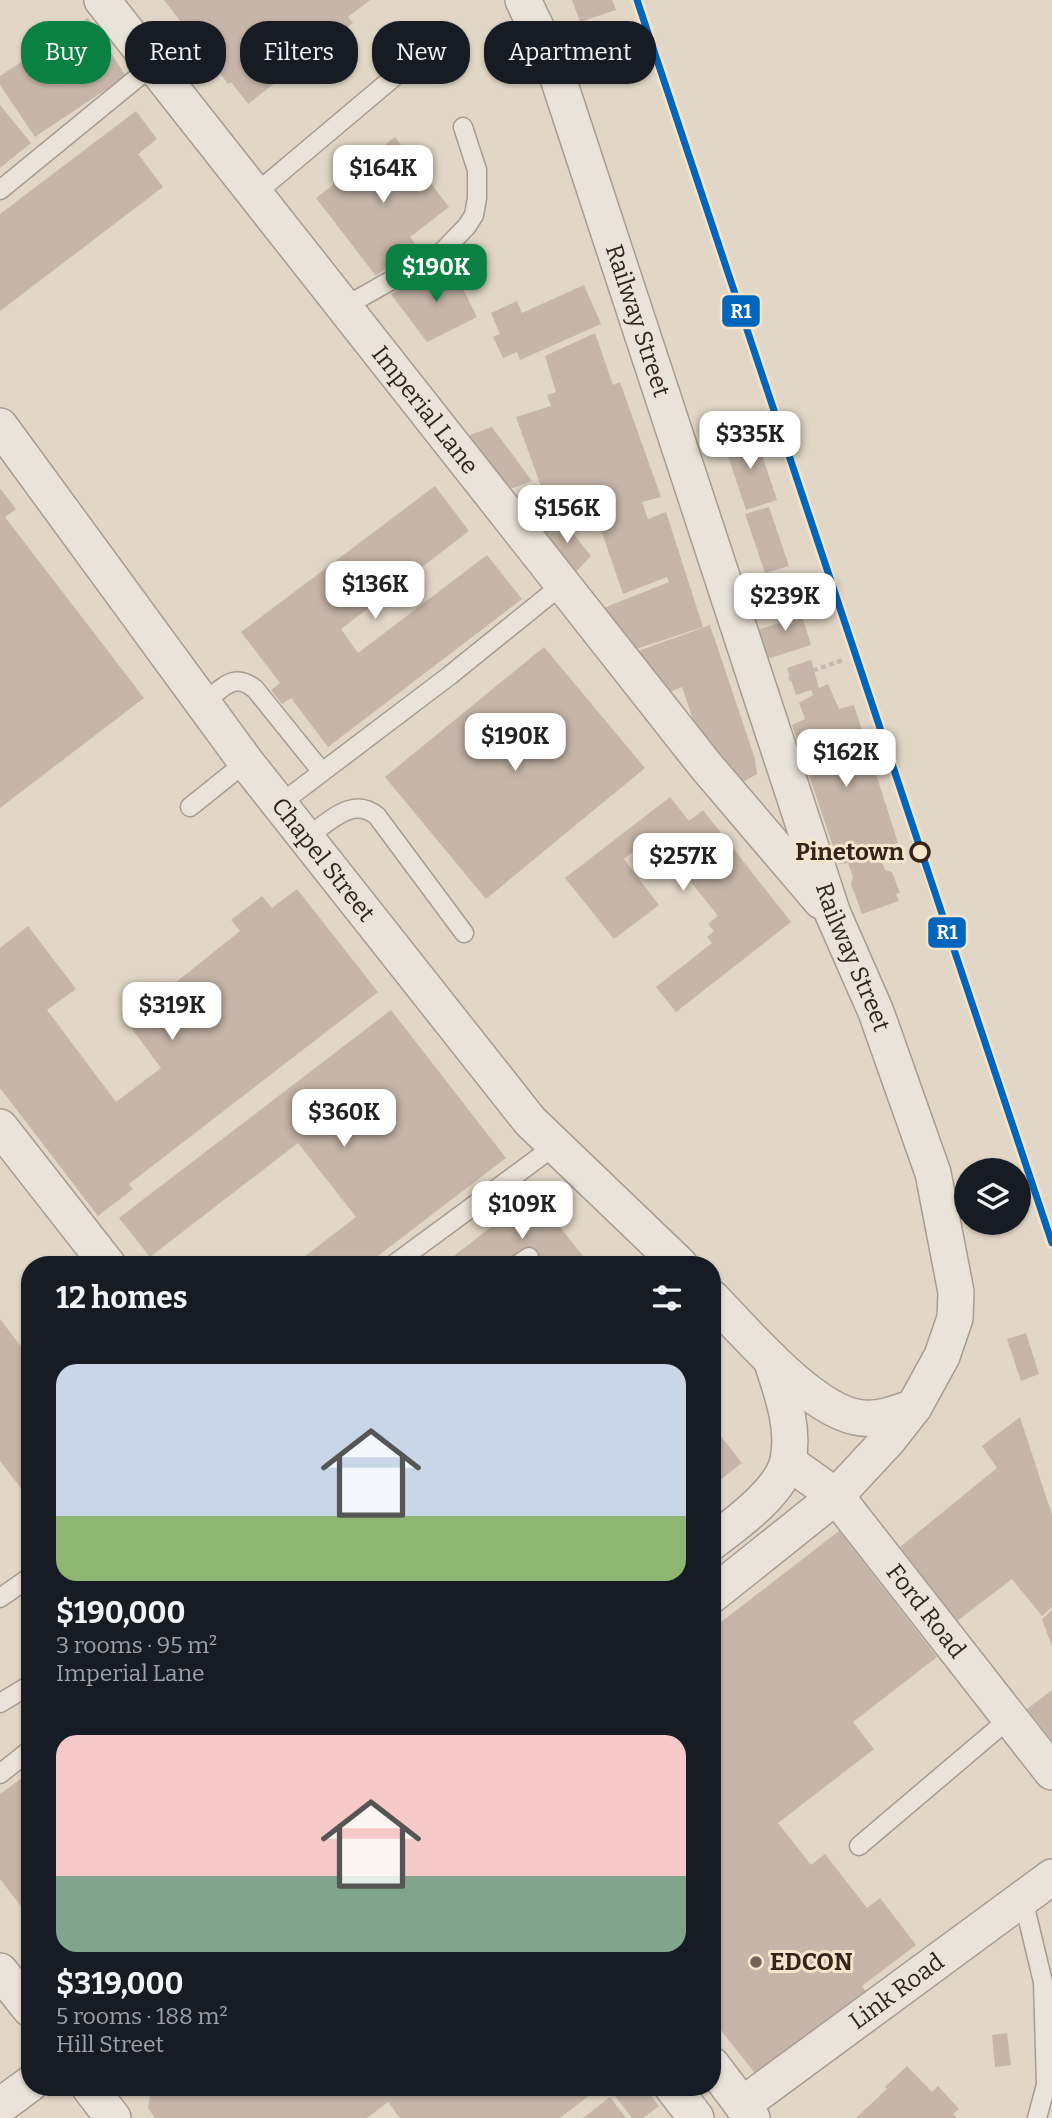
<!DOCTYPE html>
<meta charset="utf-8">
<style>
body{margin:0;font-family:Bitter,serif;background:#242831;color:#f1f3f6;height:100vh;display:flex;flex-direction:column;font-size:26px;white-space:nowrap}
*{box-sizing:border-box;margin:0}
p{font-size:23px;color:#9ea1a6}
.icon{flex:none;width:38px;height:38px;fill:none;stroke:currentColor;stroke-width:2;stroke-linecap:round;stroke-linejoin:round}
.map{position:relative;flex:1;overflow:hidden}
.drawer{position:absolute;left:21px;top:1256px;width:700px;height:840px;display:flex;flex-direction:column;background:#171b24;border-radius:28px;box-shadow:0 2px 5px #0004}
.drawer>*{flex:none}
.banner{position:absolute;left:21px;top:21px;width:700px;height:63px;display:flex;gap:14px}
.fabs{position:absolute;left:954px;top:1158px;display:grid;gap:14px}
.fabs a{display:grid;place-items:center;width:77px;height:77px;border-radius:50%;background:#171b24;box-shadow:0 2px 5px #0004;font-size:35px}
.price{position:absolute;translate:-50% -60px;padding:0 16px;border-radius:14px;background:#fff;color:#222;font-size:23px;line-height:46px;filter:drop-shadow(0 2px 4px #0008)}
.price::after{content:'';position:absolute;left:50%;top:42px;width:21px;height:16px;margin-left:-10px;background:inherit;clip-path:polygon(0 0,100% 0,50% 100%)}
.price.on{background:#0b8043;color:#fff}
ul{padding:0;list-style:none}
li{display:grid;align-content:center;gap:14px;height:371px;padding:0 35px}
li span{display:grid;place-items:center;height:217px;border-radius:21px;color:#555}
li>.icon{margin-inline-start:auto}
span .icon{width:126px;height:126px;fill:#fffc;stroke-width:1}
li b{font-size:30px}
h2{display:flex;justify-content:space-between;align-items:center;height:84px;padding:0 35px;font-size:30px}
.pill{padding:0 24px;border-radius:28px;background:#171b24;box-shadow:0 2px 5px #0004;font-size:24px;line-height:63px}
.pill.on{background:#0b8043;color:#fff}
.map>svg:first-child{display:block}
.building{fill:#c6b5a8}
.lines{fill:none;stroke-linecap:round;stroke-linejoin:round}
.service-casing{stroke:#a69c91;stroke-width:21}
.minor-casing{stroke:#a69c91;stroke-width:38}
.path{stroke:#c2bab1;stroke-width:4.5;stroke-dasharray:5 3.5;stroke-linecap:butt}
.service{stroke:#eae3d9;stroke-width:18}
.minor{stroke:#eae3d9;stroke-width:35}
.rail-casing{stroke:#a9a29a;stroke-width:8}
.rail{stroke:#f5e5cc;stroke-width:5;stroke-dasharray:16;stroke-linecap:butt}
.rail-1-casing{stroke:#f5e5cc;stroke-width:12}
.rail-1{stroke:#0065bd;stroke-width:7}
.stop-dot{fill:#f5e5cc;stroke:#34241b;stroke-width:3.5}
.poi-dot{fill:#716357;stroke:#f5e5cc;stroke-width:2.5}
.labels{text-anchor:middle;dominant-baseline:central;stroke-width:6;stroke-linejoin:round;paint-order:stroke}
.street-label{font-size:24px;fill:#34241b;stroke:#f5e5cc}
.stop-label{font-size:24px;font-weight:bold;fill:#34241b;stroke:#f5e5cc;text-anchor:end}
.poi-label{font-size:24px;font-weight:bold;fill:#34241b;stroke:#f5e5cc;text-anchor:start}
.line-badge{stroke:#f5e5cc;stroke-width:2.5}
.badge-label{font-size:19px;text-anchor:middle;font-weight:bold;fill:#fff}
</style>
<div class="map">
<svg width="1052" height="2118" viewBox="0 0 1052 2118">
<rect width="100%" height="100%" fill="#e2d7c7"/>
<path class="building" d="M164,0H370L348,17L353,23L248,104L231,82L228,84Z
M572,0H612L616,10L580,22Z
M88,18L126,76L35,137L0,85V76Z
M0,105L31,143L0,168Z
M136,111L157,139L138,154L163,187L0,311V214Z
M395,137L449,207L410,237L416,245L376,276L316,198Z
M451,265L477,317L427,342L391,294Z
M584,285L601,324L520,360L517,352L503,358L493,337L500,334L491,313L517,301L522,313Z
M595,333L613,385L620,382L661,497L642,502L648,519L666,512L703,627L633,650L601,609L669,582L667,577L623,594L597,518L583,523V529L578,532L563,514L556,516L546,494L544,495L516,417L551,406L547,395L556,392L545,356Z
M492,427L532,481L510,489L467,436Z
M754,431L777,500L746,510L723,441Z
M435,486L469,531L341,629L358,653L487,555L522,599L328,747L291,698L282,704L271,690L280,683L241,632Z
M0,488L16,509L5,517L144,698L0,808Z
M769,507L789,566L765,573L745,514Z
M560,517L591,556L575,573L543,532Z
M798,603L811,645L767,659L757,630L779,623L774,610Z
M710,625L755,759L757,774L736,786L700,740L682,687L665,694L656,672L648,675L633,653Z
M544,647L645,768L486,899L385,777Z
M811,660L819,688L828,684L839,709L854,705L898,843L877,850L885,870L892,872L900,893L896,894L899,901L862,914L851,884L853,877L848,863L839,864L792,725L805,719L799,703L813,695L811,690L796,695L787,668Z
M670,797L689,821L703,810L791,922L676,1012L656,987L712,943L707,937L714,931L708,924L718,916L672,858L664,864L654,851L642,860L634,851L624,859L659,905L614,939L565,878Z
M297,889L378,992L129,1184L133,1189L98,1216L0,1088V948L28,926L76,989L47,1010L116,1102L161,1068L121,1014L165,981L170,987L240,931L231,920L262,896L272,908Z
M391,1010L506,1158L366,1265H304L300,1260L356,1217L298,1143L150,1257L119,1218Z
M534,1194L590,1265H442Z
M0,1319L30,1358V1500L0,1461Z
M1026,1333L1039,1374L1021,1381L1007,1339Z
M1020,1417L1052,1515V1607L1042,1616L1012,1579L957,1621L900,1547L997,1468L982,1446Z
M712,1425L742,1463L712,1486Z
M839,1531L937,1657L853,1722L874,1749L778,1823L811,1865L825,1854L867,1908L880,1898L916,1945L862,1986L867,1993L758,2077L712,2019V1629Z
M1052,1610V1647L1042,1619Z
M1052,1690V1741L1027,1709Z
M30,1772V1918L0,1879V1794Z
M1007,2033L1011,2065L995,2067L992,2035Z
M907,2066L932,2092L938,2086L959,2109L953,2114L957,2118H856L887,2089L885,2087Z
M151,2088H599L560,2118H400L388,2102L367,2118H155L148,2108Z
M609,2088H645L659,2106L643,2118H632Z
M610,2097L626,2118H583Z"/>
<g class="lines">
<defs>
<path id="service" d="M0,190L153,65
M255,194L432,45
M344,307L443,251L467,226L474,215L477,198V170L463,127
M204,703C222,689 233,671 255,689L322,772
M280,804L449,676L563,584
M190,807L246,762
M306,838C328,823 352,795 377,816L464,933
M393,1265L556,1145
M517,1265L529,1257
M0,1598L30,1577
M0,1703L30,1685
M0,1774L30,1750
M859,1846L1010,1718
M1023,1899L1043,1982L1046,2085L1037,2118"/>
<g id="minor">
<path id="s1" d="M102,0L706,766L821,901"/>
<path id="s2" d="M523,0L553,63L833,914L876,1012L933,1173L956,1292L955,1318L942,1356L914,1407L889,1439L836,1496L712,1595"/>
<path id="s3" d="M0,426L246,762L530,1121L680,1265"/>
<path d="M0,1127L108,1265"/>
<path d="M712,1298C746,1333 814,1414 862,1418C880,1420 897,1413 914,1407"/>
<path id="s4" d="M788,1462L836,1496L1052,1772"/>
<path d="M712,1542C736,1524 782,1491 788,1460C795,1426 781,1391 771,1359"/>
<path d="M0,1971L30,2009"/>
<path d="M712,2065L752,2118"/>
<path d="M90,2088L113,2118"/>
<path d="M673,2088L696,2118"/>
<path id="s5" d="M742,2105L1052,1877"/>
<path d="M0,2106L30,2084"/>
</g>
</defs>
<use href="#service" class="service-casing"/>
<use href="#minor" class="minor-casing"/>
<path class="path" d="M789,679L843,660"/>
<use href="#service" class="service"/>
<use href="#minor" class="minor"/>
<defs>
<path id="rail" d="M915,840L1052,1243"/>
</defs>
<use href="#rail" class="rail-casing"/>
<use href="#rail" class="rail"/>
<defs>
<path id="rail-1" d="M637,0C776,414 911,829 1052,1243"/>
</defs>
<use href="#rail-1" class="rail-1-casing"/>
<use href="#rail-1" class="rail-1"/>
</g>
<circle class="stop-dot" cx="920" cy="852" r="9"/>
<circle class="poi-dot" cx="756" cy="1962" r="7"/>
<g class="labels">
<g class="street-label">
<text stroke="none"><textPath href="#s2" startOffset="341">Railway Street</textPath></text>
<text stroke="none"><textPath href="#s1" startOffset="522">Imperial Lane</textPath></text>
<text stroke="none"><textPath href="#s3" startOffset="541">Chapel Street</textPath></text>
<text stroke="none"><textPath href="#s2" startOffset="1013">Railway Street</textPath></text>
<text stroke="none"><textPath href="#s4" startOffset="205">Ford Road</textPath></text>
<text stroke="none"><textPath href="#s5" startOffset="192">Link Road</textPath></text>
</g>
<g class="stop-label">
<text x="904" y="852">Pinetown</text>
</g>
<g class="poi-label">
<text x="770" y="1962">EDCON</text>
</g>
</g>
<g class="line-badge">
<rect x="721" y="294" width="40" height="34" rx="7" fill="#0065bd"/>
<rect x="927" y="916" width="40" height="33" rx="7" fill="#0065bd"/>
</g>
<g class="badge-label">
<text x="741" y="318">R1</text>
<text x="947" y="939">R1</text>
</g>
</svg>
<div class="fabs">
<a><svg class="icon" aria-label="layers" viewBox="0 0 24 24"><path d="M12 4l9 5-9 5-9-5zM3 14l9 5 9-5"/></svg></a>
</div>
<b class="price" style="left:383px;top:205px">$164K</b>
<b class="price on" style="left:436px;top:304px">$190K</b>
<b class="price" style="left:750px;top:471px">$335K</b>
<b class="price" style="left:567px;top:545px">$156K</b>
<b class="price" style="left:375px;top:621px">$136K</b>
<b class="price" style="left:785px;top:633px">$239K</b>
<b class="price" style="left:515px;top:773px">$190K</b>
<b class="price" style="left:846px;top:789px">$162K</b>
<b class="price" style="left:683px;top:893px">$257K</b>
<b class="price" style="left:172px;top:1042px">$319K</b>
<b class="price" style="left:344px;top:1149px">$360K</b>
<b class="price" style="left:522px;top:1241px">$109K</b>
<div class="banner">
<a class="pill on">Buy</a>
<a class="pill">Rent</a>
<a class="pill">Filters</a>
<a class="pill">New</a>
<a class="pill">Apartment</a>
</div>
<section class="drawer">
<h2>12 homes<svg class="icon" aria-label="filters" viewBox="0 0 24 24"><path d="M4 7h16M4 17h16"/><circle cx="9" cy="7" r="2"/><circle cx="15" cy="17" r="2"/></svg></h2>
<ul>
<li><span style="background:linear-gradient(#c9d6e8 70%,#8fb573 0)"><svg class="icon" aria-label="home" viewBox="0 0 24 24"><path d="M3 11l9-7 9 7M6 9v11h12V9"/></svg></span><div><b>$190,000</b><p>3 rooms · 95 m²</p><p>Imperial Lane</p></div></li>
<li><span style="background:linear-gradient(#f6c9c9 65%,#7fa58c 0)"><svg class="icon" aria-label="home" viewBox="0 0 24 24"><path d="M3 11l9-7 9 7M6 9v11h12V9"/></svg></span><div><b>$319,000</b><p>5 rooms · 188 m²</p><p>Hill Street</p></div></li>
</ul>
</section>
</div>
